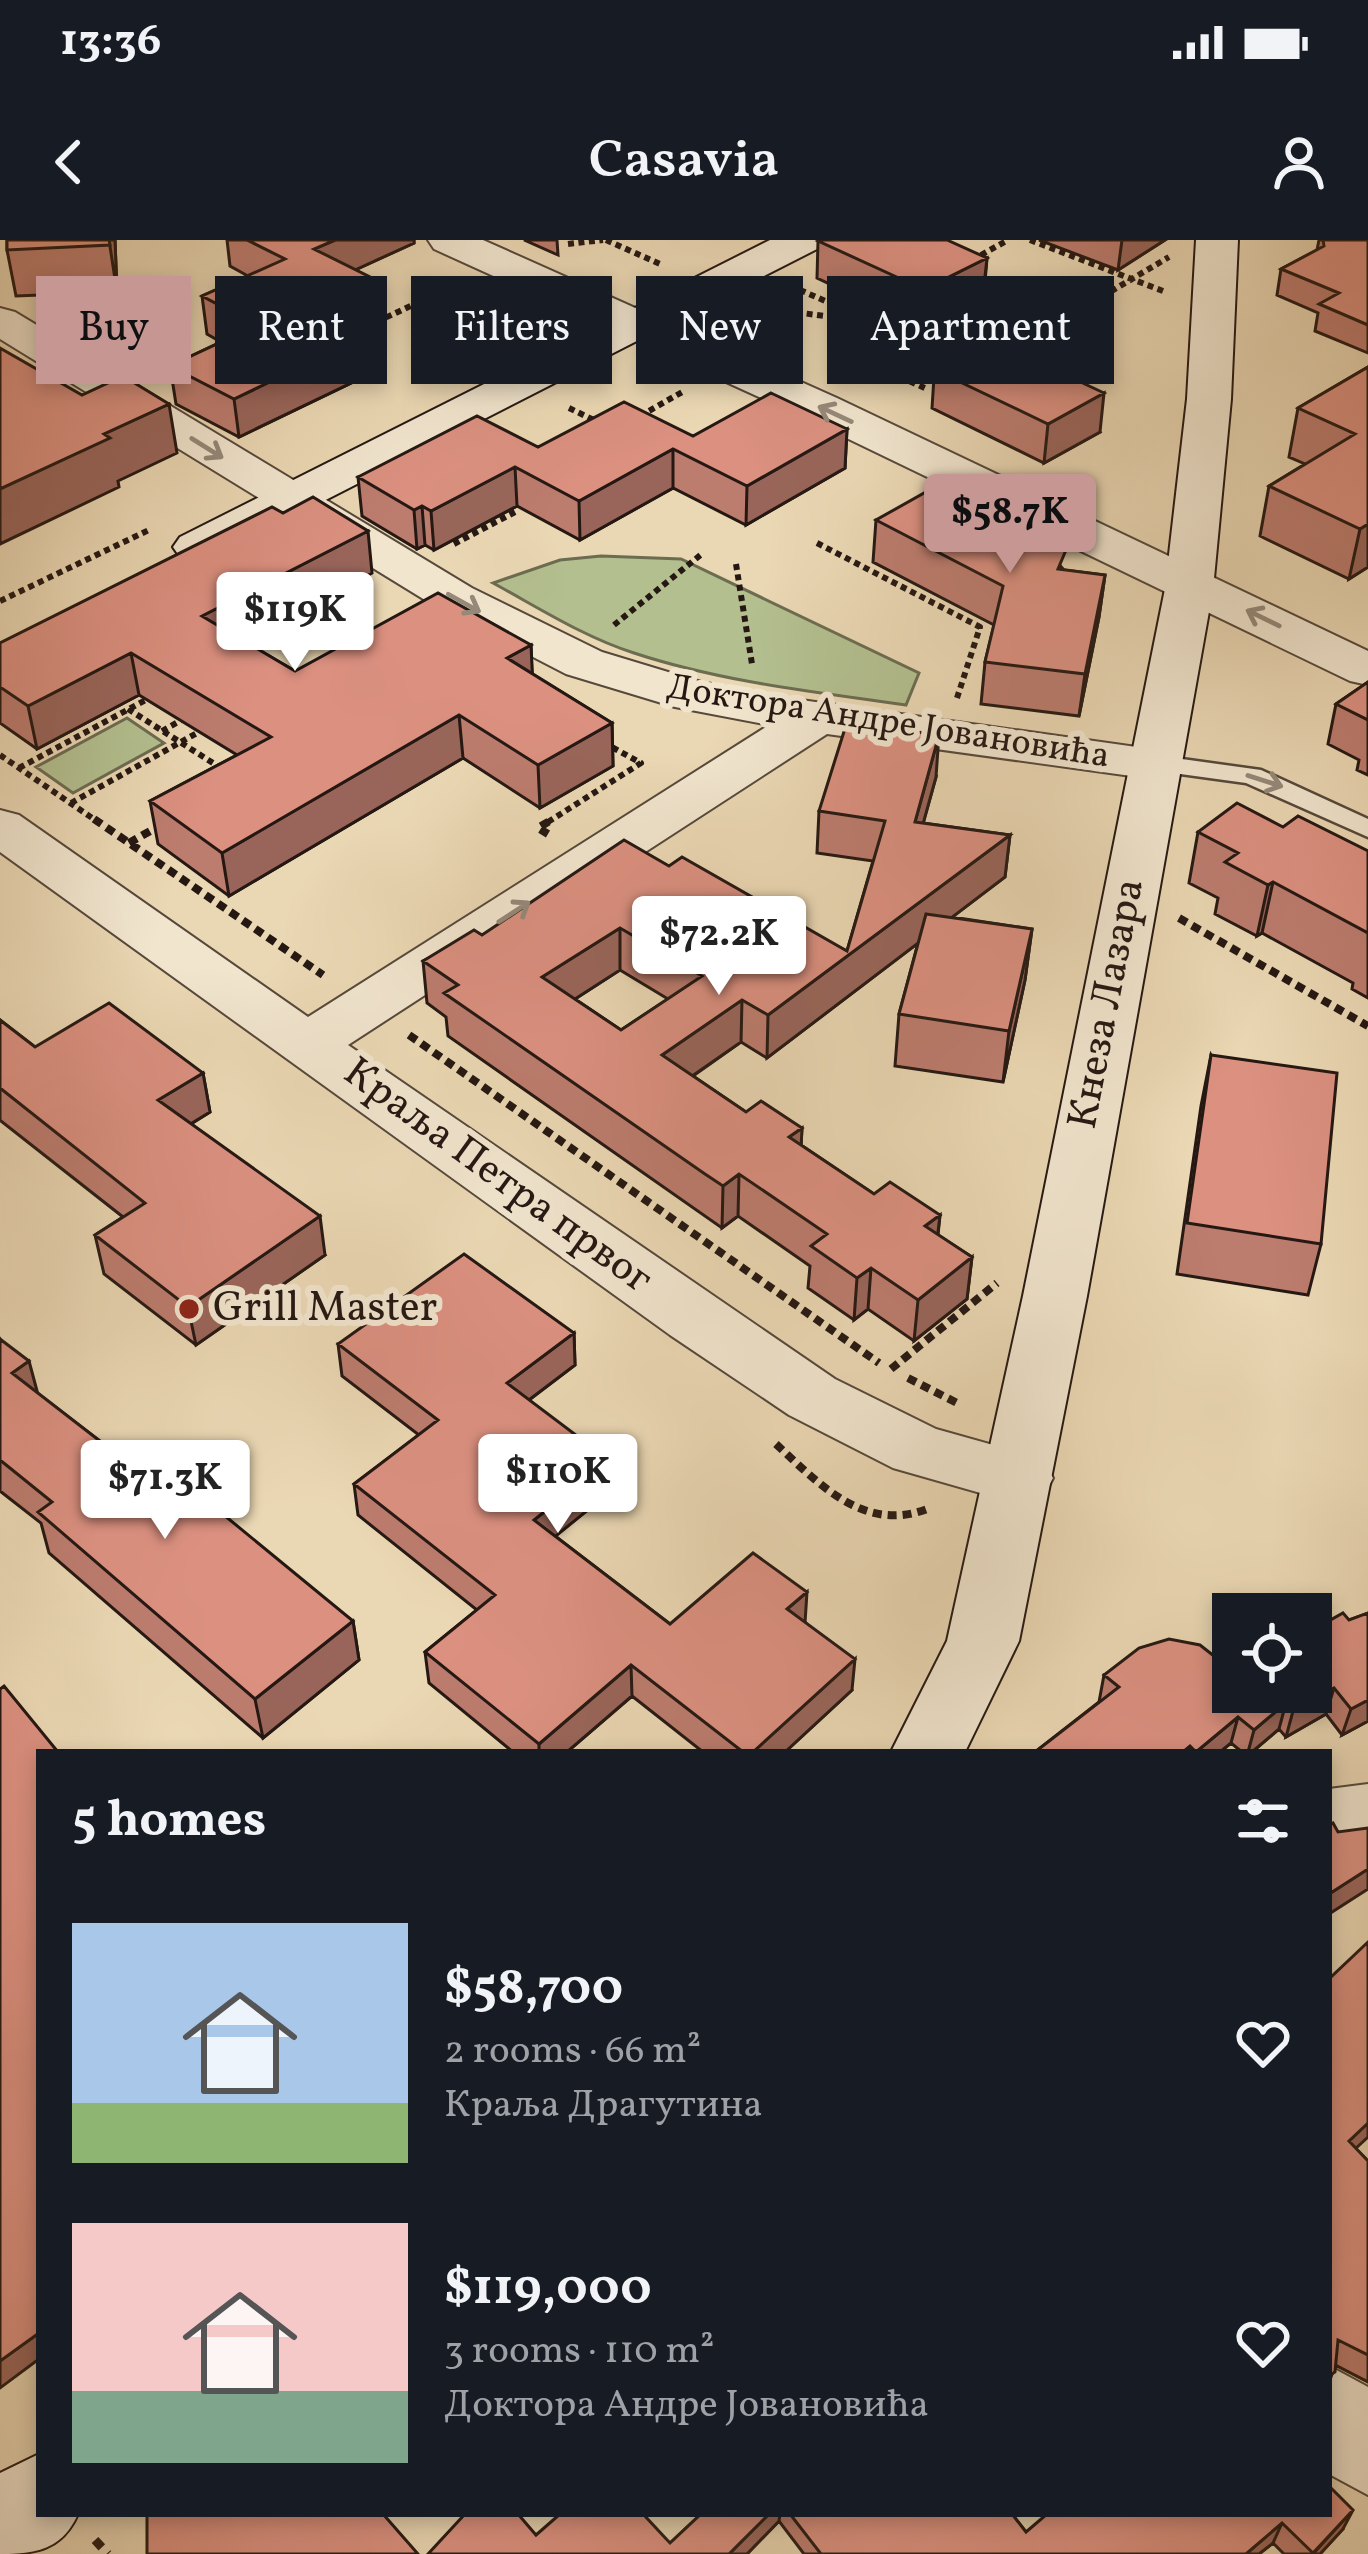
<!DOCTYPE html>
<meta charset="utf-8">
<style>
body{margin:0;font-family:Vollkorn,serif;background:#242831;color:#f1f3f6;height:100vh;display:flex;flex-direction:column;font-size:45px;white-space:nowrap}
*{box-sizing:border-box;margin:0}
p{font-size:39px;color:#9ea1a6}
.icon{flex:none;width:66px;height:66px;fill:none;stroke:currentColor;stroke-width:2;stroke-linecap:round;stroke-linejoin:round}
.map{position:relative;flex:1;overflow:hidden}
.details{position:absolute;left:36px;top:1509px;width:1296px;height:768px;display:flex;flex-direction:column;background:#171b24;border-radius:0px;box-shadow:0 6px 18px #0003}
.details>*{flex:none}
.banner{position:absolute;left:36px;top:36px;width:1296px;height:108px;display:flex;gap:24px}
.controls{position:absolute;left:1212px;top:1353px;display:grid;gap:24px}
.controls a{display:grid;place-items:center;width:120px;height:120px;border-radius:0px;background:#171b24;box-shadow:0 6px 18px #0003;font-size:60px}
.price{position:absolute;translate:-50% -102px;padding:0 27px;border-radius:12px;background:#fff;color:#222;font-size:39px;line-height:78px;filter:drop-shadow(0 3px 6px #0008)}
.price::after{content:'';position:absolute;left:50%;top:72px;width:36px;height:27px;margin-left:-18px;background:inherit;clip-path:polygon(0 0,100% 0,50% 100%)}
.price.selected{background:#c59692;color:#111}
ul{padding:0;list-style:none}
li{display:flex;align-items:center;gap:36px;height:300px;padding:0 36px}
li span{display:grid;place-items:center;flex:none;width:336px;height:240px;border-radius:0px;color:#555}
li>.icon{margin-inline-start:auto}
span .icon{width:144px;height:144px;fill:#fffc;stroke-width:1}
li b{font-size:51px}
h2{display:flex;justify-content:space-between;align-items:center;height:144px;padding:0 36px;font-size:51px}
.chip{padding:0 42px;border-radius:0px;background:#171b24;box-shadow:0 6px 18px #0003;font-size:42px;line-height:108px}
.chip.selected{background:#c59692;color:#111}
.status{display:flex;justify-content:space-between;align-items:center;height:84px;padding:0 60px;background:#171b24;direction:ltr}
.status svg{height:33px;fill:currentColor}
header{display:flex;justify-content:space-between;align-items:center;height:156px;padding:0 36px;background:#171b24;font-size:54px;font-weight:600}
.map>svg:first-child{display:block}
.green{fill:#b3bf8f;stroke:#6c6c51;stroke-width:3}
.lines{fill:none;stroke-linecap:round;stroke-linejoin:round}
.lane-casing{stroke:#56483b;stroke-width:5}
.street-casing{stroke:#56483b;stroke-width:4}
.secondary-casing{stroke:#251813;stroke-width:4}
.path-far2{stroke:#251813;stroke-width:6;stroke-dasharray:6 4.5;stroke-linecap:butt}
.path-far1{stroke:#251813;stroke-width:8;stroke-dasharray:9 6;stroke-linecap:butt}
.path{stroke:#251813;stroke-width:9;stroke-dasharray:10 8;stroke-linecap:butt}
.lane{fill:#f1e5ce;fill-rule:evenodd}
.street{fill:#f1e5ce;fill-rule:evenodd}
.secondary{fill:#f1e5ce;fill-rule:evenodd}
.wall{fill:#bc7c6e;stroke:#251813;stroke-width:3;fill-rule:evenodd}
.shaded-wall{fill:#99655a;stroke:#251813;stroke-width:3}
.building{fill:#db9080;stroke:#251813;stroke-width:3;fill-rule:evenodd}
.oneway{stroke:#95897a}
.poi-dot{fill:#8f2418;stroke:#f1e5ce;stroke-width:4.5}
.labels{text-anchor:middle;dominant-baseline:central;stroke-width:12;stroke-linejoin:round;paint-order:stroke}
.far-street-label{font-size:36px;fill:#251813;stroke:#f1e5ce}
.street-label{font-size:42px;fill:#251813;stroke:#f1e5ce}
.poi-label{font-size:42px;fill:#251813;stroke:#f1e5ce;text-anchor:start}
</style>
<div class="status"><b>13:36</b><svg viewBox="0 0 49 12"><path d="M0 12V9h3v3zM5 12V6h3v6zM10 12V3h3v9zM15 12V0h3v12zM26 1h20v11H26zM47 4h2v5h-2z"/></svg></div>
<header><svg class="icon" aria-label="back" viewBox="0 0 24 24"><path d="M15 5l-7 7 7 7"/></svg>Casavia<svg class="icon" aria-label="person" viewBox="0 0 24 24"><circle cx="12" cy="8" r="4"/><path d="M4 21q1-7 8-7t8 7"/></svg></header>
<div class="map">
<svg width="1368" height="2314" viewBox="0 0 1368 2314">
<rect width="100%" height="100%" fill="#ead7b3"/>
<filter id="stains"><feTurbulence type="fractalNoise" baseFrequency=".00167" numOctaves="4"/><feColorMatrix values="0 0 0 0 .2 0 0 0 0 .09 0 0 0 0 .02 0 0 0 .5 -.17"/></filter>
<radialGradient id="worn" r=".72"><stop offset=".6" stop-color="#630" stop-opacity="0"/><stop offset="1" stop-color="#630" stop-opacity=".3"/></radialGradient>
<path class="green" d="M601,316L681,319L919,433L906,465C815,452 722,442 634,413C584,397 539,368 493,343L560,320Z
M127,478L164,503L73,553L36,527Z"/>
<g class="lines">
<defs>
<path id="lane" d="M1153,515L1261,530L1368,579V597L1246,543L1144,529L1140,523Z"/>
<path id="street" d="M428,0H483L837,158L1368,411V445L1350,441L805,178L434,9Z
M0,68L15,72L472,348L602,412L701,442L787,458L1172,512L1179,523L1172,534L1153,539L827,494L348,805L835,1139L936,1189L1043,1219L1053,1238L1043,1257L1019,1264L893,1228L789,1175L670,1095L0,612V570L19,575L308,777L769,485L675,467L566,434L438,368L0,99Z
M1368,1544V1608L1329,1613V1549Z
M1329,2126L1368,2147V2255L1329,2234Z"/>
<path id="secondary" d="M770,0H823L817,9L214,317L197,321L180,317L173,307L180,297Z
M1196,0H1238L1231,159L1213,349L1087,1056L1019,1401L965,1512H891L947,1401L1023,1056L1165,349L1187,159Z
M39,2214V2274H78C62,2310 36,2314 0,2314V2233Z"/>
</defs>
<use href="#lane" class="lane-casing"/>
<use href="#street" class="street-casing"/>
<use href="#secondary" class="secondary-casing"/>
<path class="path-far2" d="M606,0L660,24
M1030,0L1163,51
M568,4L603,0
M981,15L1008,0
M1093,62L1169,17
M765,68L876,83L800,50
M769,68L777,100
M329,104L417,63
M833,107L927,149
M569,168L598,182
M640,176L684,151
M817,303L980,387L957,458
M454,304L515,272
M736,324L752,424
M0,361L151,289
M614,385L703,313
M242,408L356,347
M128,469L224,530
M162,491L187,477
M0,515L98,582
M19,528L155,455
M71,563L206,488
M548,582L641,523L608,505"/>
<path class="path-far1" d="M94,579L323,735
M548,594L538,588L553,579
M129,603L159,586
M1179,678L1368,786
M409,795L879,1123
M891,1129L997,1043
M908,1138L959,1164
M776,1204C819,1244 864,1293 927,1269"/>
<path class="path" d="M95,2300L108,2314"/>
<use href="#lane" class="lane"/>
<use href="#street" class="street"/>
<use href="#secondary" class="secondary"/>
</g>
<path class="wall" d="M7,0H115L117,52L16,56L7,10Z
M227,0H414V3L355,30L377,77L333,98L347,105L351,143L239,197L176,164L170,126L221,102L207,94L202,56L248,36L230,26Z
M524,0H557L558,15Z
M1039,0H1165L1118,30Z
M1319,0H1368V113L1315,91L1318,73L1277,55L1281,29L1317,10Z
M818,1L987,18L984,54L1042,81L1038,119L1036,121L1100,192L1044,223L932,168L934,137L868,105L871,67L874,65L817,38Z
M1368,127V327L1349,339L1260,296L1269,246L1305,224L1289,217L1298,168Z
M847,189L845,228L746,285L673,248L580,300L517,266L434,310L425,305L417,309L362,276L358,237L538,207L693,196Z
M876,280L1032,293L1064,330L1105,335L1099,377L1079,476L981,464L985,422L994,385L873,322Z
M372,333L243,401L295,431L531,405L532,434L612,483L613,526L540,568L463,518L229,656L158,604L150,561L237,515L139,455L37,509L0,483V403Z
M1368,442V535L1357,530L1359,520L1328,504L1336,464Z
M936,537L923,583L1010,595L1005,637L952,677L1032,689L1025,740L1003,842L895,826L899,774L918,703L767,818L741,802L693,836L746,872L802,888L801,905L874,954L940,975L938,995L972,1017L967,1059L914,1101L868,1069L854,1080L808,1048L810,1026L738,976L722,988L448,796L446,777L427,763L423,721L482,695L669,626L847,711L873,621L817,613L819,571ZM620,730L668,759L621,790L575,759Z
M1283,587L1368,611V758L1352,749L1353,743L1262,693L1257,696L1215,674L1218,658L1189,643L1198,592Z
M0,780L35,807L203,833L210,872L191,884L325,1015L196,1105L104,1034L95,995L123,977L1,881H0Z
M1211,815L1321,1004L1308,1055L1177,1034L1201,866Z
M574,1093L575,1125L529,1160L610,1252L555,1296L670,1384L805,1382L852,1450L785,1512H703L632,1456L567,1512H513L429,1443L425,1412L477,1370L358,1275L354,1244L419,1195L342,1136L338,1104Z
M0,1099L37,1153L118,1215L353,1381L359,1420L263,1498L49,1313L41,1283L0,1251Z
M1368,1373V1481L1342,1495L1326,1474L1286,1497L1279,1489L1252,1512H1242L1231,1503L1220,1512H1035L1099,1462L1104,1435L1233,1452L1349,1380Z
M1329,1739L1356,1909L1368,1921V2142L1335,2125L1329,2143Z
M701,2274H1012L1026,2292L1329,2274L1343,2289L1320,2314H1284L1273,2303L1259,2314H804L779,2281L747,2314L536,2295L670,2303Z"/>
<path class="shaded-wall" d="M109,0H115L117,52Z
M335,0H414V3L318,47L314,9Z
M1122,0H1165L1118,30Z
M987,18L983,55L947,38Z
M374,39L377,77L297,115L293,76Z
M1042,81L1038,119L996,142L1000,104Z
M347,105L351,143L239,197L234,159Z
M1104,153L1100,192L1044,223L1048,184Z
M169,164L177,213L118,241L119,247L0,304V249L104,194Z
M847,189L845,228L746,285L747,246Z
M673,209V248L580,300L579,261Z
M515,227L517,266L434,310L431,271Z
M422,266L425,305L417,309L414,270Z
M1368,284V327L1349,339L1360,289Z
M368,291L372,333L208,419L202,376Z
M1105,335L1099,377L1079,476L1085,434Z
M531,405L533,448L507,418Z
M131,413L139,455L37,509L28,466Z
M459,475L463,518L229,656L222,613Z
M612,483L613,526L540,568L538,525Z
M939,495L936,537L912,624L915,582Z
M1010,595L1005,637L767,818L768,775Z
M1273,642L1262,693L1257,696L1268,645Z
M620,688V730L544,779L542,737Z
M1032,689L1025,740L1003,842L1009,791Z
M742,760L741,802L662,857V815Z
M203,833L210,872L166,899L158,860Z
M802,888L800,930L789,897Z
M739,934L738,976L722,988L723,946Z
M940,975L935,1017L925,986Z
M320,976L325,1015L196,1105L188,1067Z
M972,1017L967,1059L914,1101L918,1060Z
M871,1028L868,1069L854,1080L857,1038Z
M574,1093L575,1125L509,1175L507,1143Z
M29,1121L40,1162L12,1133Z
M609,1220L610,1252L536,1312L534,1280Z
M807,1352L805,1383L787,1369Z
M353,1381L359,1420L263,1498L255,1459Z
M855,1419L852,1450L785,1512H753Z
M631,1425L632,1456L567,1512H539V1504Z
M1334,1448L1326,1474L1286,1497L1293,1471Z
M1368,1460V1481L1342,1495L1351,1469Z
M1286,1463L1279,1489L1252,1512H1248L1254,1490Z
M1238,1477L1231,1503L1220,1512H1196Z
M1368,1629V1649L1329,1674V1654Z
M1368,1883V1897L1339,1924L1349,1901Z
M39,2093V2119L0,2148V2121Z
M1353,2270L1343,2289L1320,2314H1313Z
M769,2274H780L779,2281L747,2314H729Z
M1282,2283L1273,2303L1259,2314H1246Z"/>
<path class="building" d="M7,0H109L110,5L7,10Z
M247,0H335L314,9L374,39L293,76L347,105L234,159L170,126L257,85L202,56L285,19Z
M820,0H947L987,18L947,38L1042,81L1000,104L1104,153L1048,184L935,130L967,113L871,67L914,45L818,1Z
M1323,0H1368V85L1319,64L1339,53L1281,29L1324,6Z
M0,108L82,155L123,136L169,164L104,194L110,198L0,249Z
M1368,127V284L1360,289L1269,246L1355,194L1298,168Z
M771,153L847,189L747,246L673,209L579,261L515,227L431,271L422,266L414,270L358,237L477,176L538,207L624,162L693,196Z
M949,239L1033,281L1022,288L1066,310L1058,329L1105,335L1085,434L985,422L1003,346L876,280Z
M313,257L368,291L202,376L295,431L438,353L531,405L507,418L612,483L538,525L459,475L222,613L150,561L271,497L131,413L28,466L0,447V403L272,267L283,273Z
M1368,442V480L1336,464Z
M847,482L939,495L915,582L1010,595L768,775L742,760L662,815L746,872L761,861L802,888L789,897L874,954L890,942L940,975L925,986L972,1017L918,1060L871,1028L857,1038L811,1006L827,994L739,934L723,946L705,934L444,753L458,745L423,721L474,690L482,695L624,600L669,626L682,617L847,711L885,581L819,571ZM620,688L702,736L621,790L542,737Z
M1237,563L1283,587L1298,576L1368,611V693L1273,642L1268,645L1225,622L1238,613L1198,592Z
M926,674L1032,689L1009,791L899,774Z
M109,763L203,833L158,860L320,976L188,1067L95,995L145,963L0,848V780L35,807Z
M1211,815L1337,833L1321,1004L1187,983Z
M464,1014L574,1093L507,1143L609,1220L534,1280L670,1384L753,1313L807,1352L787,1369L855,1419L753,1512H743L631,1425L539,1504L425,1412L495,1355L354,1244L438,1180L338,1104Z
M0,1099L29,1121L12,1133L118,1215L135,1202L353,1381L255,1459L38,1272L52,1262L0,1220Z
M1343,1373L1349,1380L1368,1373V1460L1351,1469L1334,1448L1293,1471L1286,1463L1254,1490L1238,1477L1196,1512L1190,1506L1183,1512H1035L1119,1447L1104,1435L1139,1408L1169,1399L1200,1405L1233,1431V1452H1311V1391Z
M4,1446L58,1512H39V2093L0,2121V1449Z
M1333,1583L1338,1592L1368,1588V1629L1329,1654V1585Z
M1368,1702V1883L1349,1901L1368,1921V2115L1338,2100L1335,2132L1329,2136V1739Z
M1329,2246L1353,2270L1313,2313L1282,2283L1246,2314H821L790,2274H1012L1026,2292L1047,2274H1329Z
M147,2274H383L418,2314H147Z
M465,2274H518L536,2295L560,2274H643L670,2303L701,2274H769L729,2314H428Z"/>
<defs><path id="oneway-shaft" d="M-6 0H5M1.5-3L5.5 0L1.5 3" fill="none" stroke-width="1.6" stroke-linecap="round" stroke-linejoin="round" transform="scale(3)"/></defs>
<g class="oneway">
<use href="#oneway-shaft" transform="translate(835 174) rotate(-155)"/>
<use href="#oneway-shaft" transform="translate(207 208) rotate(32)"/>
<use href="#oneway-shaft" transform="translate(464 363) rotate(29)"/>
<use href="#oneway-shaft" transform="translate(1263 378) rotate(-154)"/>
<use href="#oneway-shaft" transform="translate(1265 541) rotate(18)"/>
<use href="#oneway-shaft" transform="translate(514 672) rotate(-33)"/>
</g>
<circle class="poi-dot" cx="189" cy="1069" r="12"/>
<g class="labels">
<g class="far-street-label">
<text transform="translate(888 483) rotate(9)">Доктора Андре Јовановића</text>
</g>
<g class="street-label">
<text transform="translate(1108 764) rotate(-79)">Кнеза Лазара</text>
<text transform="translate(497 937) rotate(36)">Краља Петра првог</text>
</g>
<g class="poi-label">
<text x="213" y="1069">Grill Master</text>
</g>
</g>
<rect width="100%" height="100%" filter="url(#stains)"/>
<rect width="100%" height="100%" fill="url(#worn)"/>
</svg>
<div class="controls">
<a><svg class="icon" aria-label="locate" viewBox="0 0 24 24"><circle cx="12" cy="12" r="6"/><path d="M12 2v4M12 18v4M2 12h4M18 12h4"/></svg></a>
</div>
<b class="price selected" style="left:1010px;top:336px">$58.7K</b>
<b class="price" style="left:295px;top:434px">$119K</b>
<b class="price" style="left:719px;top:758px">$72.2K</b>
<b class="price" style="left:558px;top:1296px">$110K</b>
<b class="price" style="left:165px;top:1302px">$71.3K</b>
<div class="banner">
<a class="chip selected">Buy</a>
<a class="chip">Rent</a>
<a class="chip">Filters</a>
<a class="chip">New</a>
<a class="chip">Apartment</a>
</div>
<section class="details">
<h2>5 homes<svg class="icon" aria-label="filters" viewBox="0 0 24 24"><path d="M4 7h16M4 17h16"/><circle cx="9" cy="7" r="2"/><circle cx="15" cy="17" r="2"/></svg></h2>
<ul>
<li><span style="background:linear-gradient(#a9c7e8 75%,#8fb573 0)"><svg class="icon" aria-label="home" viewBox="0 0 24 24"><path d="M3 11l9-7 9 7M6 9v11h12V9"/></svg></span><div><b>$58,700</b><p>2 rooms · 66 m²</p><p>Краља Драгутина</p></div><svg class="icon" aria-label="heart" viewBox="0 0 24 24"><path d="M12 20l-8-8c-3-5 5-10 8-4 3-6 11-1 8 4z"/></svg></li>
<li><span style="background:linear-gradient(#f6c9c9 70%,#7fa58c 0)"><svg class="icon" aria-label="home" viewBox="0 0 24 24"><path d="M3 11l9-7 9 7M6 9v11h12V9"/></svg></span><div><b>$119,000</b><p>3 rooms · 110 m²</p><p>Доктора Андре Јовановића</p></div><svg class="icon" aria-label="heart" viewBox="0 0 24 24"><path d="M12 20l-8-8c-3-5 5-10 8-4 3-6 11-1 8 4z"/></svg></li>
</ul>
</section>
</div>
